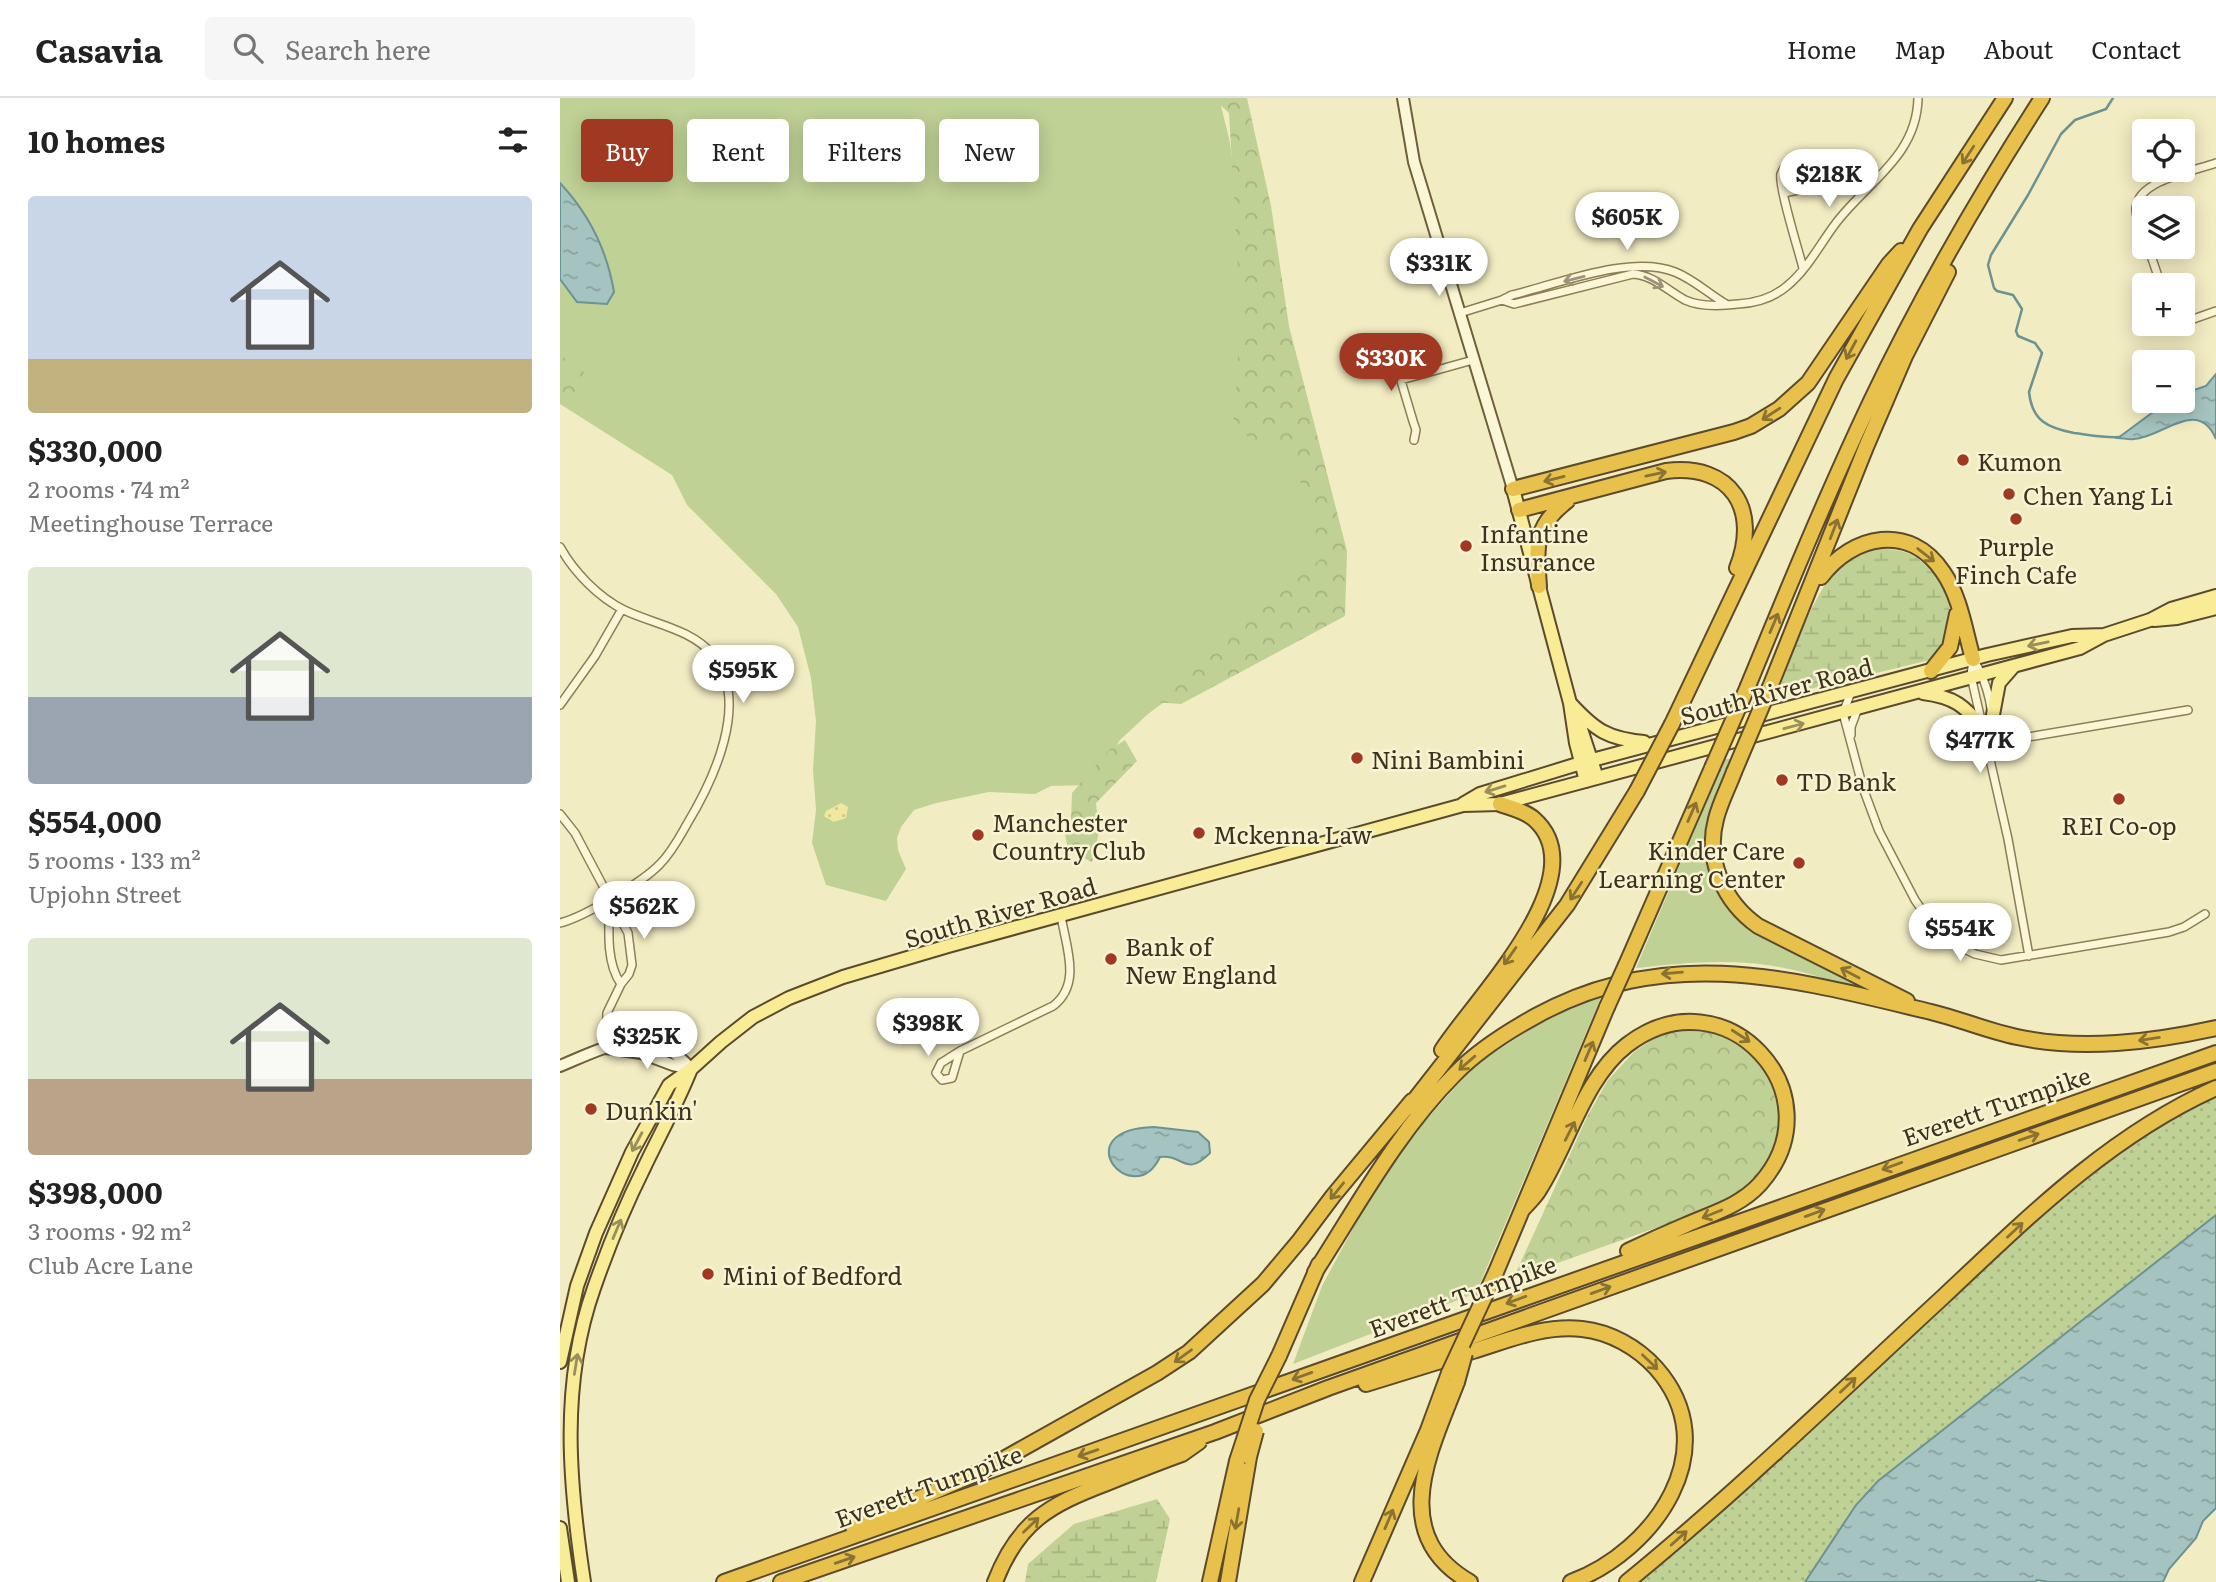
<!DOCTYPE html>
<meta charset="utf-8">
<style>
body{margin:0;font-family:Literata,serif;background:#f6f6f6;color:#222;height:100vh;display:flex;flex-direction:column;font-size:26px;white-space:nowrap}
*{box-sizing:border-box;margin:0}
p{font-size:23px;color:#767676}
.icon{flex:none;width:38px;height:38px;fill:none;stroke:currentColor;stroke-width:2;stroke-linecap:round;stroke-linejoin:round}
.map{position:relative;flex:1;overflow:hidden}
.drawer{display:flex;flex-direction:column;background:#fff;width:560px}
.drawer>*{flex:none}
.banner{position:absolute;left:21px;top:21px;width:665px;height:63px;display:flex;gap:14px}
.tools{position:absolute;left:1572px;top:21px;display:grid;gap:14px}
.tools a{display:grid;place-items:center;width:63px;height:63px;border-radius:7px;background:#fff;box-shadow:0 4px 18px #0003;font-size:35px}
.price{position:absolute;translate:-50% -60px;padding:0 16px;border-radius:24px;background:#fff;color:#222;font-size:23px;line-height:46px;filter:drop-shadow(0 2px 4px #0008)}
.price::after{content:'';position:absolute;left:50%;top:42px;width:21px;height:16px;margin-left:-10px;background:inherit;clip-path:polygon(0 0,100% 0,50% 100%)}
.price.current{background:#a13922;color:#fff}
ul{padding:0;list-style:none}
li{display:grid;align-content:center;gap:14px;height:371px;padding:0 28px}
li span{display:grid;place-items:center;height:217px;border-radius:7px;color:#555}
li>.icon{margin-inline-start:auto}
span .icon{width:126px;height:126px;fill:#fffc;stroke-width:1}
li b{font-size:30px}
h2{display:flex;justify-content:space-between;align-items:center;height:84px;padding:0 28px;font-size:30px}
.pill{padding:0 24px;border-radius:7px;background:#fff;box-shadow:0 4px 18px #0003;font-size:24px;line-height:63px}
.pill.current{background:#a13922;color:#fff}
header{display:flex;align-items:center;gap:42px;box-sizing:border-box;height:98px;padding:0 35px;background:#fff;border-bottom:2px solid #e0e0e0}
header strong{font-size:33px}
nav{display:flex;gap:38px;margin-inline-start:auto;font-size:24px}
.search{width:490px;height:63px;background:#f6f6f6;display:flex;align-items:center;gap:18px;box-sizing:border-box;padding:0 24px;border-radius:7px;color:#767676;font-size:26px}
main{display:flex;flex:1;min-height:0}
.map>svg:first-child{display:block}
.grass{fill:#bfd195}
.forest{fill:url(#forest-crowns)}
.wetland{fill:url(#wetland-marsh)}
.sand{fill:url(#sand-dots)}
.park{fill:url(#park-dots)}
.water{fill:url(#water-ripples);stroke:#6b9391;stroke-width:2}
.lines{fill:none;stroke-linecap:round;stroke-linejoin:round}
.stream{stroke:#6b9391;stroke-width:2.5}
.street-casing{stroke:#8d7e58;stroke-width:10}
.secondary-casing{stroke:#6f5f3b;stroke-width:14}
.primary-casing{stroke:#5b4b2c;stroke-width:16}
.highway-casing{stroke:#5b4b2c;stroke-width:18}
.street{stroke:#fbf7d6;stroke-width:7}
.secondary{stroke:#fbf7d6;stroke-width:10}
.primary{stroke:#f8ec97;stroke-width:12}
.highway{stroke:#e8c14c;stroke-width:14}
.highway-bridge-casing{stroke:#5b4b2c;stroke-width:18;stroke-linecap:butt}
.highway-bridge{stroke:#e8c14c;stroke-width:14}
.oneway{stroke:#897232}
.oneway2{stroke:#9c947a}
.oneway3{stroke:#9a8f5a}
.poi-dot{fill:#a13922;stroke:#f8f4d3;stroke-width:2.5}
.labels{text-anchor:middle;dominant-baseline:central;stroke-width:5;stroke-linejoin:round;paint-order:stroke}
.poi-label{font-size:24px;fill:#3c321d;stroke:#f8f4d3;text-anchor:start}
.street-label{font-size:24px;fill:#3c321d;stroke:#f8f4d3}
</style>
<header>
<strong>Casavia</strong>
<div class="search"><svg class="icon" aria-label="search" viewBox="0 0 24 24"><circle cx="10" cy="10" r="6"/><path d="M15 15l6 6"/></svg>Search here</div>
<nav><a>Home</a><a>Map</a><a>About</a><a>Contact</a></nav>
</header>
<main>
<section class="drawer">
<h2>10 homes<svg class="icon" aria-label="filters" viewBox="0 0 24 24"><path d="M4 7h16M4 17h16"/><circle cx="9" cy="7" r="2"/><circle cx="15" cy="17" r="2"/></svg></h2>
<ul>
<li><span style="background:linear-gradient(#c9d6e8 75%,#c2b280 0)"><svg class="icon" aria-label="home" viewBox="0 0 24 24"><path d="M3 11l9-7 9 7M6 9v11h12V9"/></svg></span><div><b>$330,000</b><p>2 rooms · 74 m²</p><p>Meetinghouse Terrace</p></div></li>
<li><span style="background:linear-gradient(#dfe7d0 60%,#9aa5b1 0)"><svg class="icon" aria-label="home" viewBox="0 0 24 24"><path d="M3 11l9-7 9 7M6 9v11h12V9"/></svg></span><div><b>$554,000</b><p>5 rooms · 133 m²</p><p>Upjohn Street</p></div></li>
<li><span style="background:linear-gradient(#dfe7d0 65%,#b9a48a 0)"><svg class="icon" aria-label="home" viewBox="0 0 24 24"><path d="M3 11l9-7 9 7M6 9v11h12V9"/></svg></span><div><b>$398,000</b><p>3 rooms · 92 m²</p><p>Club Acre Lane</p></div></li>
</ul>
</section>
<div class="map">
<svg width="1656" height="1484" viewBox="0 0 1656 1484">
<defs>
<pattern id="forest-crowns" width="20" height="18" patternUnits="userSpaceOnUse" patternTransform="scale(1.75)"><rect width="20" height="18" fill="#bfd195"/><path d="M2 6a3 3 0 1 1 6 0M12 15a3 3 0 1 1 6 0" fill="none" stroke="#a5b480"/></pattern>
<pattern id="wetland-marsh" width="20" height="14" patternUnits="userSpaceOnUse" patternTransform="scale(1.75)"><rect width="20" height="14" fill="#bfd195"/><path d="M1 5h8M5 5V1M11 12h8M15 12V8" fill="none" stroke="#a5b480"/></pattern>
<pattern id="sand-dots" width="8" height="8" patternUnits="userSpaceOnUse" patternTransform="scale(1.75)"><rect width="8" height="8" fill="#f0e99d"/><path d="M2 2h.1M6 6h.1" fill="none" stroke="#cfc887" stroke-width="1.8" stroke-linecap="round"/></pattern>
<pattern id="park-dots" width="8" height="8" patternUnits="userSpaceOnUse" patternTransform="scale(1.75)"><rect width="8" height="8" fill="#bfd195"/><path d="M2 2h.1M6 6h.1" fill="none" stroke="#a5b480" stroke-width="1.8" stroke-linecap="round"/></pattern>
<pattern id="water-ripples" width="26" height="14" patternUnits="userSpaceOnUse" patternTransform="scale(1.75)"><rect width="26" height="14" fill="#a5c4c1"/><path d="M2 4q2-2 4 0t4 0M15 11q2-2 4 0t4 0" fill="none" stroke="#88a09c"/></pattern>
</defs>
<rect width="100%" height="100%" fill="#f2ecc2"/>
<path class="grass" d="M0,0H659L669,40L682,126L773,479L588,616L560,642L530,687L491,688L475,696L429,694L376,705L354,712L341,729L337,740L338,752L346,771L326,803L266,787L252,745L256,712L253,672L256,623L251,580L238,529L216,496L127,407L112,377L0,306Z
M1165,661H1172L1148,720L1144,749L1147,769L1167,808L1200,831L1315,896C1274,884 1232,868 1189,865C1152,862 1113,866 1076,870Z
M1042,897L916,1195L733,1266L762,1188L806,1106L857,1032L916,966L995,916Z"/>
<path class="forest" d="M650,0H687L711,108L729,228L787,453L785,518L621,606L594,604L763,459L733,359L724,348L703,349L673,328L681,222L669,15L655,2Z
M0,257L25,275L20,302L0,299Z
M565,642L577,663L536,705L539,734L532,764L508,752L505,735L511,724L512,695L549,652Z
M1131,932C1140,932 1150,932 1158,934C1204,950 1228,1003 1214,1048C1212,1054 1211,1062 1207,1068C1198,1083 1182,1093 1168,1104L953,1181L1027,1019L1048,982L1074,954L1102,935Z"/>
<path class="wetland" d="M1323,450C1332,452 1342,452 1350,456C1380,471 1403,518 1385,549C1382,554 1377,558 1374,561L1217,599C1231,560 1257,480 1292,456C1300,451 1314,451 1323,450Z
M597,1401L610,1421L596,1484H465L468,1466L514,1426Z"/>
<path class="sand" d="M281,705L288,709L286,720L274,724L264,718L266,713Z"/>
<path class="park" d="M1656,993V1117L1318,1383L1296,1407L1245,1484H1076L1521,1074Z"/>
<path class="water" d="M0,85C29,116 47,152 54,194L47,206L17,204L0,181Z
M1656,276V341C1638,298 1602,340 1574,341C1569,342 1563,340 1558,340L1608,303H1622V296L1646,288Z
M594,1029L638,1034L649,1044L650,1055C625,1080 624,1056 600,1059C573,1115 503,1032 594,1029Z
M1656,1117V1410L1643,1423L1636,1440L1609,1471L1603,1484H1489L1477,1482L1475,1484H1245L1296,1407L1318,1383Z"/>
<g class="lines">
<path class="stream" d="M1553,0L1546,11L1515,22L1501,36L1468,97L1431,157L1428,167L1434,190L1437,193L1453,197L1462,211L1456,233L1458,238L1475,245L1482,255L1469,294C1472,323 1488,330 1514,335C1530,337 1544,340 1560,339"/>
<defs>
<path id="street" d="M1224,95L1238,92L1245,87L1246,75L1241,68L1228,67C1224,70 1223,71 1221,76C1218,87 1239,154 1243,170
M1584,137C1581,129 1575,119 1576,110C1578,82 1634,73 1656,65
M1588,149L1601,187
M942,202L954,206L1073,176C1093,177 1108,193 1125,202C1140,209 1161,208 1178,206C1195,205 1213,200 1227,188C1247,172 1260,146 1276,125C1307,84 1357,58 1358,0
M900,215L942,202L952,197C998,186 1071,156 1115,174C1133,181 1149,196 1166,206
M1622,225L1656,213
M830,246L853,323L856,332L854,342
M841,282L913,262
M0,449C14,474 38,499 64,512C93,526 132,531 153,557C191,604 153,683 127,726C119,740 112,754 100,766C83,784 24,819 0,825
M1413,561L1411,578L1448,741L1469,858
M1413,561C1427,583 1438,620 1428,645
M1291,594L1283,615L1303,690L1319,733L1355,802L1375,831L1394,846L1415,856L1441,862L1609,834L1624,829L1645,816
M0,607L35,558L62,511
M1291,637V629L1298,610
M1427,646L1628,612
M0,716L15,735L68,835L72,867L69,876L61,886L47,915L46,950
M50,801C49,827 45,864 61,886
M400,953L493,908C522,886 506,849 501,818
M400,953L392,980L382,982L376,975L381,965Z"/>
<path id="secondary" d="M843,0L854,64L953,391
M46,950L81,955L113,967L131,971
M0,968C48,948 91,923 131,971"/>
<path id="primary" d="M953,391L1010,605L1016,645L1026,683
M1594,522L1617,520L1656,510
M1363,595C1395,599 1405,608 1424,632
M1011,606C1035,632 1048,641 1084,644
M1432,622L1439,585L1453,569
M1020,628L1037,680
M903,706L920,696L1021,665L1427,557L1512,538L1544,537
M0,1264L17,1188L36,1135L72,1054L109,987L131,971L161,944L193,919L229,900L283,879L388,848L903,707L940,706L1520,550L1544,537L1590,522L1611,511L1656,498
M0,1430L8,1484
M24,1484C9,1385 0,1286 34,1190C48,1150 64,1110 83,1072C99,1038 117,1006 131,971"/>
<path id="highway" d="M953,391L1174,334L1191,328L1219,311L1248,285L1329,166L1341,153
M959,412L1106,373C1172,365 1200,412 1177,470
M1261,479C1292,437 1350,424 1383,474C1400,498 1405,533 1413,561
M979,488C976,449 974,428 1007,403
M1371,573L1390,549L1397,516
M1188,588C1227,493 1266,398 1310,305C1360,200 1419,98 1482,0
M1210,589L1306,349L1345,258L1388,174
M1112,626L1276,281L1360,131L1445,0
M1174,674C1168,690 1160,705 1156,721C1145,762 1164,804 1198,828L1347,903
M1066,867L1152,670
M882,952C913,903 1039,778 974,721C965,713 951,710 940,706
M849,1009L1007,807L1077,693
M962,1112C968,1105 975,1099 979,1092C1008,1047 1024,980 1067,947C1164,872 1280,996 1200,1086C1180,1108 1153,1115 1126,1127C1107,1135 1087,1144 1068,1153
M755,1174C798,1107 838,1033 895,976C918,952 947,934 976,918C1108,845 1234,881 1371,914C1400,921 1428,933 1457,939C1522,953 1592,944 1656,930
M936,1174L1047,909
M719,1258L759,1166
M897,1284C871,1352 826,1436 910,1484
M806,1286C842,1275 877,1264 913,1253C949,1242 983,1227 1022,1231C1050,1234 1077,1249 1096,1270C1167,1350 1095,1453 1011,1484
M293,1429L424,1372L597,1275L629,1254L703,1186L740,1142L773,1098L852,1003
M164,1484L1656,955
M221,1484L655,1334L768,1290L1656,973
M435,1484C458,1424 489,1407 547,1385C572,1375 597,1365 622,1356L639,1344
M650,1484L677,1363
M668,1484L689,1359
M802,1484L868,1332L889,1275
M1067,1484C1177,1394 1279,1295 1383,1199C1467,1120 1549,1038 1656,990"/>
</defs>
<use href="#street" class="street-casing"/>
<use href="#secondary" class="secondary-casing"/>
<use href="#primary" class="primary-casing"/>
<use href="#highway" class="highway-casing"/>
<use href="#street" class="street"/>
<use href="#secondary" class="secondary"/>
<use href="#primary" class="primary"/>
<use href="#highway" class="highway"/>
<defs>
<path id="highway-bridge" d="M1152,670L1188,588
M1174,674L1210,589
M1077,693L1112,626
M1047,909L1066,867
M889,1275L936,1174
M897,1284L905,1255
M689,1359L696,1333
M677,1363L697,1302L719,1258"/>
</defs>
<use href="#highway-bridge" class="highway-bridge-casing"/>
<use href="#highway-bridge" class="highway-bridge"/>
</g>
<defs><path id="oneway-shaft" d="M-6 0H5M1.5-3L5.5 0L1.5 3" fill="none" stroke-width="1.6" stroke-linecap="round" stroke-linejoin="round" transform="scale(1.75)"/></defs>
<g class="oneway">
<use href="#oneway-shaft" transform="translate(1408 57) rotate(123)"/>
<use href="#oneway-shaft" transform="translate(1291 252) rotate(118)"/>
<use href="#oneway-shaft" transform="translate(1211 316) rotate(147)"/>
<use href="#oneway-shaft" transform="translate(1096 376) rotate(-12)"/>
<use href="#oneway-shaft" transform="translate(994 381) rotate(166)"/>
<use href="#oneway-shaft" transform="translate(1274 431) rotate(-69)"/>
<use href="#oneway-shaft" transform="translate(1366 457) rotate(38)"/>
<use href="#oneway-shaft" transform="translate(1214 525) rotate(-67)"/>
<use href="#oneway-shaft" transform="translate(1132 714) rotate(-66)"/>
<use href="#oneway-shaft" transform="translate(1016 793) rotate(123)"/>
<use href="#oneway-shaft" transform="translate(950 858) rotate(125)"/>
<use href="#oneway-shaft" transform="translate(1112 875) rotate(175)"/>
<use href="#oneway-shaft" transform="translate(1290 875) rotate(-152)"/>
<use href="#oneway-shaft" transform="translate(1181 938) rotate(33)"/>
<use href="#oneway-shaft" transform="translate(1589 941) rotate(171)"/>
<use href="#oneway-shaft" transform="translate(1029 953) rotate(-67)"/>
<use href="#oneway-shaft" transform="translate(907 965) rotate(139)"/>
<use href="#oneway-shaft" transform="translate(1010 1033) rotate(-63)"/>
<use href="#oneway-shaft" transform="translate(1469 1039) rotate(-19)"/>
<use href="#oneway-shaft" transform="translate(1332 1068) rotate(160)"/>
<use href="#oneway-shaft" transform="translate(777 1093) rotate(129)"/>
<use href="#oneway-shaft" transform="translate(1255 1115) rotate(-20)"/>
<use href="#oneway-shaft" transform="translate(1152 1116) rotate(158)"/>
<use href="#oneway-shaft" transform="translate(1455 1132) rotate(-43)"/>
<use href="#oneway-shaft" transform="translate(1041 1192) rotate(-20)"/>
<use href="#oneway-shaft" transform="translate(956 1202) rotate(160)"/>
<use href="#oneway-shaft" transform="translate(623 1258) rotate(144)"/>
<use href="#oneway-shaft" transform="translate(1090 1264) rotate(44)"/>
<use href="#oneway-shaft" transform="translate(742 1278) rotate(160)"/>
<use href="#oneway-shaft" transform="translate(1288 1287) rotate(-43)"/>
<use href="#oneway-shaft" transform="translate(528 1355) rotate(161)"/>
<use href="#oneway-shaft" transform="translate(677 1421) rotate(100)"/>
<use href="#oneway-shaft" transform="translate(829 1421) rotate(-67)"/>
<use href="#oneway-shaft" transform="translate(471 1427) rotate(-44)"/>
<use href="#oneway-shaft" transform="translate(1119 1440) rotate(-42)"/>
<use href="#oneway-shaft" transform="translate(285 1462) rotate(-19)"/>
</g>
<g class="oneway2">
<use href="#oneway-shaft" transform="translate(1014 181) rotate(166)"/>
<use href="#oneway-shaft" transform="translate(1094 184) rotate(28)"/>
</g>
<g class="oneway3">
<use href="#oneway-shaft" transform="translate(1478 546) rotate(168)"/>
<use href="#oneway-shaft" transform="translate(1234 628) rotate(-15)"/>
<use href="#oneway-shaft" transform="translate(935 691) rotate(163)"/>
<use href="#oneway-shaft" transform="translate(77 1044) rotate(118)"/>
<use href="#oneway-shaft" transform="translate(57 1131) rotate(-67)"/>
<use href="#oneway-shaft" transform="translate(16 1266) rotate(-81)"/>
</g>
<g class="poi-dot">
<circle cx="1403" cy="362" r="7"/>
<circle cx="1449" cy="396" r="7"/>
<circle cx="1456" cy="421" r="7"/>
<circle cx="906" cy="448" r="7"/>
<circle cx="797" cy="660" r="7"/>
<circle cx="1222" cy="682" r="7"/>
<circle cx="1559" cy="701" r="7"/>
<circle cx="639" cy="735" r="7"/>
<circle cx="418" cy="737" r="7"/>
<circle cx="1239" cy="765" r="7"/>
<circle cx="551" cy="861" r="7"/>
<circle cx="31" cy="1011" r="7"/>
<circle cx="148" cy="1176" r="7"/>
</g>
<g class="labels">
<g class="poi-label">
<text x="1417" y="362">Kumon</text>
<text x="1463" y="396">Chen Yang Li</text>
<text x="920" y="434">Infantine<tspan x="920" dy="28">Insurance</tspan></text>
<text x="1456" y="447" text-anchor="middle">Purple<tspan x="1456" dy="28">Finch Cafe</tspan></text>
<text x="811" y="660">Nini Bambini</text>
<text x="1236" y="682">TD Bank</text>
<text x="432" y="723">Manchester<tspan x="432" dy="28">Country Club</tspan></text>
<text x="1559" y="726" text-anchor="middle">REI Co-op</text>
<text x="653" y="735">Mckenna Law</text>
<text x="1225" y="751" text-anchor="end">Kinder Care<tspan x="1225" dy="28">Learning Center</tspan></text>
<text x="565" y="847">Bank of<tspan x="565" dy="28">New England</tspan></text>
<text x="45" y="1011">Dunkin'</text>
<text x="162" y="1176">Mini of Bedford</text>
</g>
<g class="street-label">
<text transform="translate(1216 592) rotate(-15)">South River Road</text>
<text transform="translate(440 813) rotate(-16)">South River Road</text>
<text transform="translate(1436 1007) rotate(-19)">Everett Turnpike</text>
<text transform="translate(902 1197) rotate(-20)">Everett Turnpike</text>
<text transform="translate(368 1387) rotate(-20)">Everett Turnpike</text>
</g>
</g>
</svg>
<div class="tools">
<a><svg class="icon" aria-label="locate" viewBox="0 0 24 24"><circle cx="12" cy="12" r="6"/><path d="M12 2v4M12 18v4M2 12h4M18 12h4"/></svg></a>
<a><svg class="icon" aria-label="layers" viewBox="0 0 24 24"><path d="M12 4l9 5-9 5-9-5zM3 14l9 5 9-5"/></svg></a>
<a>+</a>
<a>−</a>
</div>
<b class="price" style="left:1269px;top:111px">$218K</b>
<b class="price" style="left:1067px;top:154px">$605K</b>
<b class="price" style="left:879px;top:200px">$331K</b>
<b class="price current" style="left:831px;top:295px">$330K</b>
<b class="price" style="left:183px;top:607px">$595K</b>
<b class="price" style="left:1420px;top:677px">$477K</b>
<b class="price" style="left:84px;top:843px">$562K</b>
<b class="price" style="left:1400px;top:865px">$554K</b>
<b class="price" style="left:368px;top:960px">$398K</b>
<b class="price" style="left:87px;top:973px">$325K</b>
<div class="banner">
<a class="pill current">Buy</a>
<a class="pill">Rent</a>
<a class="pill">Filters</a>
<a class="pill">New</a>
</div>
</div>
</main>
